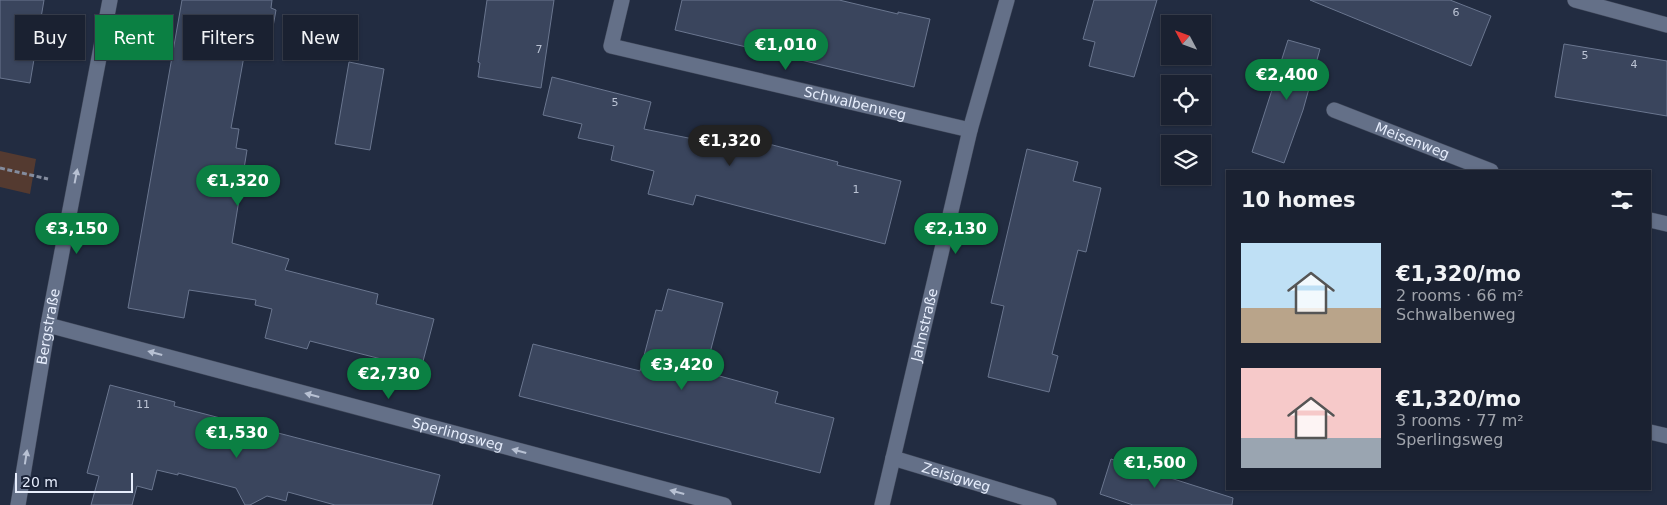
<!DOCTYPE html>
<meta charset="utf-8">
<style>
body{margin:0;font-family:"DejaVu Sans",sans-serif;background:#232939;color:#f1f3f6;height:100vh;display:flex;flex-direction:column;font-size:19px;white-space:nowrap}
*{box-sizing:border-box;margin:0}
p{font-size:16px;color:#9fa3ab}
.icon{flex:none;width:28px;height:28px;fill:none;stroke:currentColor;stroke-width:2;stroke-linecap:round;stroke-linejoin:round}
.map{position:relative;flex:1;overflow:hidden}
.panel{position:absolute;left:1226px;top:170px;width:425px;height:320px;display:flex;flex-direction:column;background:#1a2131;border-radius:0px;box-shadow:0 1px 4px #0004,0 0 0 1px #383e4d}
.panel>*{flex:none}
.banner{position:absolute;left:15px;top:15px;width:475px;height:45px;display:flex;gap:10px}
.needle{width:32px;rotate:311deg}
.buttons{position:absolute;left:1161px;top:15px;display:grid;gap:10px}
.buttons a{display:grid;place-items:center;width:50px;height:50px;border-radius:0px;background:#1a2131;box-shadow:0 1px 4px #0004,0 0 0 1px #383e4d;font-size:25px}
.scale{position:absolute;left:15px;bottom:12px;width:118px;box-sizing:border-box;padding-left:5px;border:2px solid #e6edfc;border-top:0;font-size:14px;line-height:18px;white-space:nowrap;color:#e6edfc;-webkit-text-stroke:4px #192237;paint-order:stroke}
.price{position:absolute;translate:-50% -42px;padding:0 11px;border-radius:18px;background:#0b8043;color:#fff;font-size:16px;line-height:32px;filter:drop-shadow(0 1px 2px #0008)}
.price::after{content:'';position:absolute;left:50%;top:30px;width:15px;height:11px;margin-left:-8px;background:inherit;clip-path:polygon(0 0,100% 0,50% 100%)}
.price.on{background:#222;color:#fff}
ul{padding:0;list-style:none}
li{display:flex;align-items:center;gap:15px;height:125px;padding:0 15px}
li span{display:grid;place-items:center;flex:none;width:140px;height:100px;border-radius:0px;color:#555}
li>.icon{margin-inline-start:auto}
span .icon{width:60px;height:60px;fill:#fffc;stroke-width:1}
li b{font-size:21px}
h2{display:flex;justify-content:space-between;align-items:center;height:60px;padding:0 15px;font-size:21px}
.tag{padding:0 18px;border-radius:0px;background:#1a2131;box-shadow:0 1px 4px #0004,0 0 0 1px #383e4d;font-size:18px;line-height:45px}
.tag.on{background:#0b8043;color:#fff}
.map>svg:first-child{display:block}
.green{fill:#543a30}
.building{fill:#3a455d;stroke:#6a768f}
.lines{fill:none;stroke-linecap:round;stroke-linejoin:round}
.street-casing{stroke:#40485a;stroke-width:16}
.path{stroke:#848c9e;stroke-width:3;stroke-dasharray:5 2.5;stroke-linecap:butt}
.street{stroke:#647088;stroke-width:15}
.oneway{fill:#b8c1d3}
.labels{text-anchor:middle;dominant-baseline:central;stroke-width:4;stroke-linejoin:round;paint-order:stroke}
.number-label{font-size:11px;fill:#bbc3d4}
.street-label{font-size:14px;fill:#e6edfc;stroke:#192237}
</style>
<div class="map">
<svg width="1667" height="505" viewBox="0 0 1667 505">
<rect width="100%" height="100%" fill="#222c41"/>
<path class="green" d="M0,151L36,159L30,194L0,187Z"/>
<path class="building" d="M0,0H44L30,83L0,78Z
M182,0H272L271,8L276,10L271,38L248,34L231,128L239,129L236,148L247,150L232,243L289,259L285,270L378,294L376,304L434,319L421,369L310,341L307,349L265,338L272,309L255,305L256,300L189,290L184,318L128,308Z
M487,0H554L541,88L478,77L480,63L478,62Z
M682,0H839L898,14V12L930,19L914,87L675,30Z
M1094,0H1157L1134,77L1089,66L1095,42L1083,39Z
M1310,0H1450L1491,16L1471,66Z
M1288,40L1320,49L1303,110L1284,163L1252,152Z
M1564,44L1667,61V116L1555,97Z
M349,62L384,69L370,150L335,144Z
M552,77L651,102L644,129L708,142L711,129L838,162L837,165L901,181L885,244L696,195L693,205L648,194L654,171L611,160L614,146L578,138L582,124L543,115Z
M1027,149L1078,162L1073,181L1101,188L1086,252L1078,250L1052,354L1058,356L1049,392L988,377L1004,306L991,303Z
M668,289L723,303L705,372L778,392L775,403L834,418L820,473L519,396L533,344L640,371L656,310L662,311Z
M110,385L175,402L174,406L440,475L432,505H335L288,492L286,501L267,496L250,505H245L236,488L178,473V475L157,470L152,490L137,486L132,505H91L99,476L87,473Z
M1111,459L1233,498L1232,505H1133L1100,494Z"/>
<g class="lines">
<defs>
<g id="street">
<path id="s1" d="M622,0L611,46L970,130"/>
<path d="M1575,0L1667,25"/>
<path id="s2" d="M1334,110L1491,171"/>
<path d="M1650,220L1667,224"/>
<path id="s3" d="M48,325L724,505"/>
<path d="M1650,432L1667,436"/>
<path id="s4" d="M893,458L1049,505"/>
<path id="s5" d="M18,505L48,325L110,0"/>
<path id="s6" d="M882,505L970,130L1007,0"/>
</g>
</defs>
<use href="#street" class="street-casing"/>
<path class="path" d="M0,168L48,179"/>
<use href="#street" class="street"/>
</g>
<defs><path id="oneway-solid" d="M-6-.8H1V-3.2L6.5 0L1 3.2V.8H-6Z" transform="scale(1.25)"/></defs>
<g class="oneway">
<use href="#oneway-solid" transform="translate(76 176) rotate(-79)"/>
<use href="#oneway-solid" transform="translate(155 353) rotate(-165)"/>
<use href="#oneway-solid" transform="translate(312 395) rotate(-165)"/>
<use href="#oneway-solid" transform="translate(519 451) rotate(-165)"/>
<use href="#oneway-solid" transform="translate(26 457) rotate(-81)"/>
<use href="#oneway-solid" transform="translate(677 492) rotate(-165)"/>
</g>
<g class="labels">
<g class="number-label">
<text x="1456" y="12">6</text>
<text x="539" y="49">7</text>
<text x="1585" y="55">5</text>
<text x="1634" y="64">4</text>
<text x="615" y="102">5</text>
<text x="856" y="189">1</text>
<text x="143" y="404">11</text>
</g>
<g class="street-label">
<text stroke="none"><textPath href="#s1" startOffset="298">Schwalbenweg</textPath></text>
<text stroke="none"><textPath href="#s2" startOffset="84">Meisenweg</textPath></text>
<text stroke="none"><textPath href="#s6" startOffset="185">Jahnstraße</textPath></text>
<text stroke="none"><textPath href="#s5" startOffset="181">Bergstraße</textPath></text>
<text stroke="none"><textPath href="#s3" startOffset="424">Sperlingsweg</textPath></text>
<text stroke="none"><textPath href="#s4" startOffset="66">Zeisigweg</textPath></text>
</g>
</g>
</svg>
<div class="buttons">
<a><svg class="needle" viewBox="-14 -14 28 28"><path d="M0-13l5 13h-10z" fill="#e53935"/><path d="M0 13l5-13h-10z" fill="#9fa3ab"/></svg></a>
<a><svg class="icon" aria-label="locate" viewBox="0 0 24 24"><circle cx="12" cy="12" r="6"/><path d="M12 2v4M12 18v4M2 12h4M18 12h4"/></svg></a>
<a><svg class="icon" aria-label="layers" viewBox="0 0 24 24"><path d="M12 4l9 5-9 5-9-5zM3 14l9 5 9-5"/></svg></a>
</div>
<div class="scale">20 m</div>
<b class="price" style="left:786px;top:71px">€1,010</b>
<b class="price" style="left:1287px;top:101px">€2,400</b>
<b class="price on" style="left:730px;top:167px">€1,320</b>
<b class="price" style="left:238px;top:207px">€1,320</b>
<b class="price" style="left:77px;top:255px">€3,150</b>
<b class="price" style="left:956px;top:255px">€2,130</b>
<b class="price" style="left:682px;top:391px">€3,420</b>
<b class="price" style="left:389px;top:400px">€2,730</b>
<b class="price" style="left:237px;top:459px">€1,530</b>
<b class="price" style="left:1155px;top:489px">€1,500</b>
<div class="banner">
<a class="tag">Buy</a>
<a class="tag on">Rent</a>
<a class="tag">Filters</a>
<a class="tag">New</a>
</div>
<section class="panel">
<h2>10 homes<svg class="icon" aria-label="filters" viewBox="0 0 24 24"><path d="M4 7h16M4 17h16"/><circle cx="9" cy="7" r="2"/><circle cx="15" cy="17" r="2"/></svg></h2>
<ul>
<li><span style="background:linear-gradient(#bfe0f5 65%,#b9a48a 0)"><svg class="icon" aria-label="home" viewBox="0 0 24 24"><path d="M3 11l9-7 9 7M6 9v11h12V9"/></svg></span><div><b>€1,320/mo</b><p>2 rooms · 66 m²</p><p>Schwalbenweg</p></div></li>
<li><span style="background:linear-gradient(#f6c9c9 70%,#9aa5b1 0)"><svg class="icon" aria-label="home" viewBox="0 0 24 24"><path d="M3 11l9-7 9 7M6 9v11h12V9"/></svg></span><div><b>€1,320/mo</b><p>3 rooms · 77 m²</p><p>Sperlingsweg</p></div></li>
</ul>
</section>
</div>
